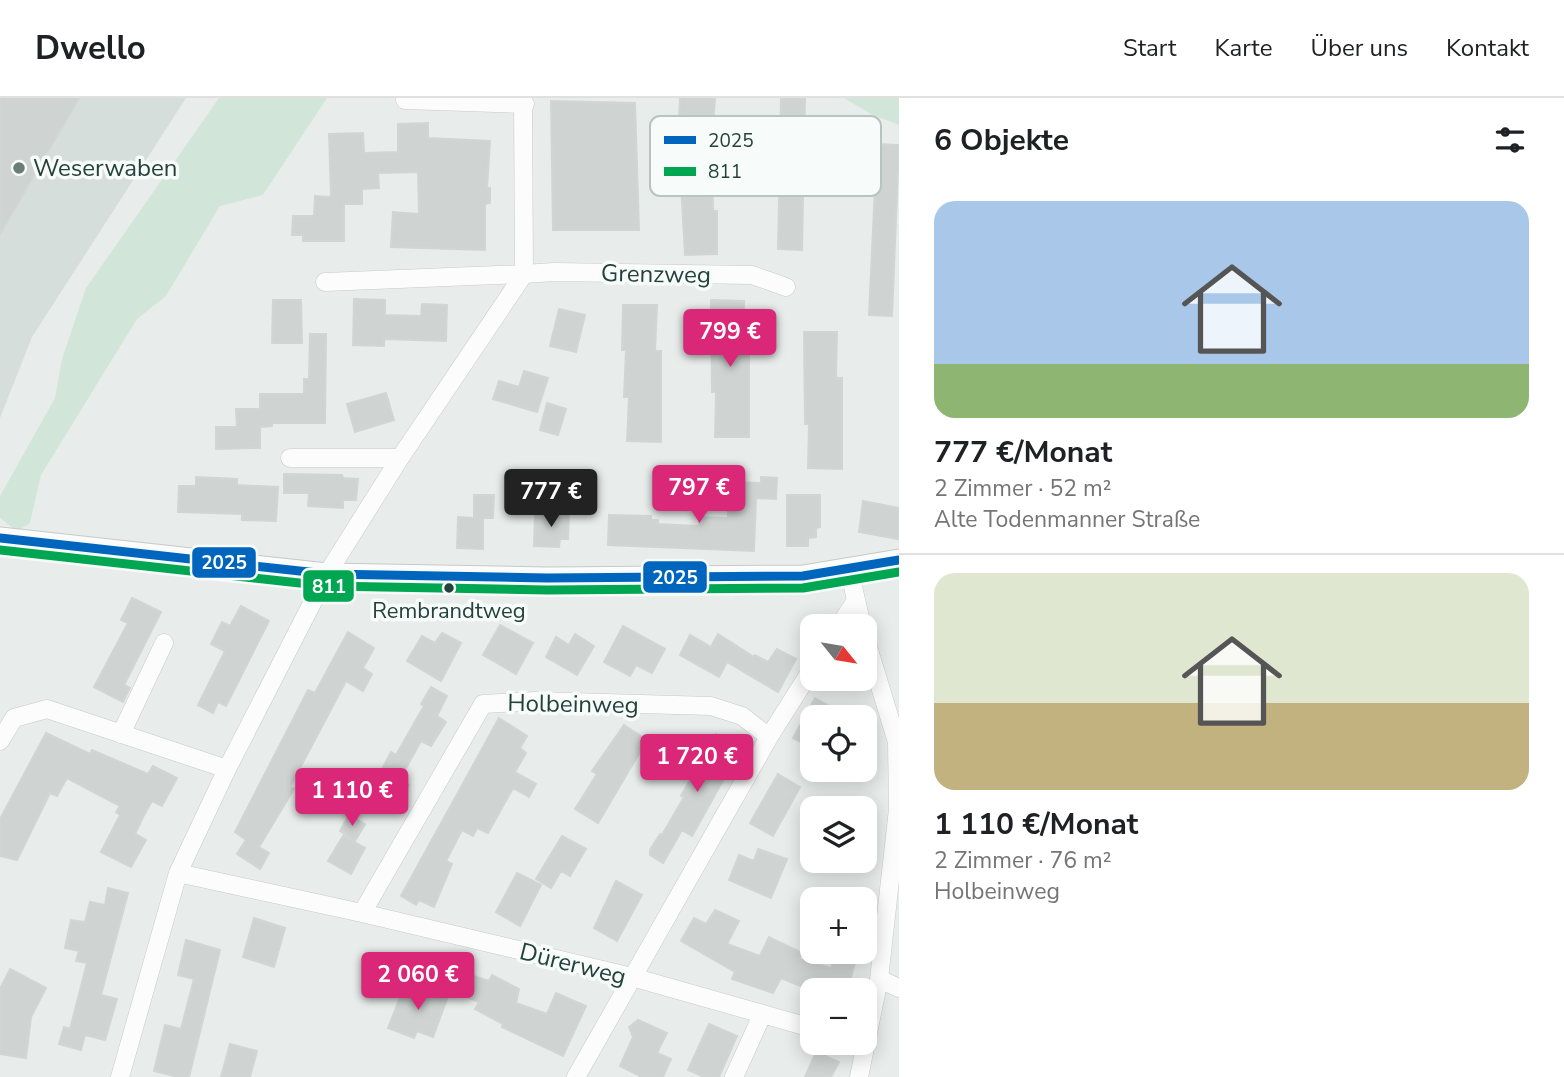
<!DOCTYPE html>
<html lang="de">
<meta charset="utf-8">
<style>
body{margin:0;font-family:"Nunito Sans",sans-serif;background:#f6f6f6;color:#202124;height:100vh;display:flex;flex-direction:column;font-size:26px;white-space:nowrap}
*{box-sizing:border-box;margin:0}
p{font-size:23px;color:#757577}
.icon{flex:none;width:38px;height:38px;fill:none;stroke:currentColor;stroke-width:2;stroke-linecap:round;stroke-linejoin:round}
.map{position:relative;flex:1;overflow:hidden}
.side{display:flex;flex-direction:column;background:#fff;width:665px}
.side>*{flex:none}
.needle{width:46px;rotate:120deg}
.tools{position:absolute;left:800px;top:516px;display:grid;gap:14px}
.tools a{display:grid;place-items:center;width:77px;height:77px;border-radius:14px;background:#fff;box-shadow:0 4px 18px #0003;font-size:35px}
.price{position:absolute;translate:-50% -60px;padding:0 16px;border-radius:7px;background:#db2777;color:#fff;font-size:23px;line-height:46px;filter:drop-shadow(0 2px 4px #0008)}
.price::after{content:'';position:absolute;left:50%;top:42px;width:21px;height:16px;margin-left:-10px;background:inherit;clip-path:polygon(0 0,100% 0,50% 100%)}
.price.current{background:#222;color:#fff}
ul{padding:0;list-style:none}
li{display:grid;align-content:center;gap:14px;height:371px;padding:0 35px}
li+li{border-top:2px solid #e0e0e0}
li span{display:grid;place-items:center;height:217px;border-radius:21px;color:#555}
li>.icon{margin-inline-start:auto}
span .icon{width:126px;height:126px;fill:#fffc;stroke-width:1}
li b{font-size:30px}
h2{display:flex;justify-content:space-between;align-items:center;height:84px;padding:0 35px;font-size:30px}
header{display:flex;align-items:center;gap:42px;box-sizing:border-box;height:98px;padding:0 35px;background:#fff;border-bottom:2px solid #e0e0e0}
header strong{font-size:33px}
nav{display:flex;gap:38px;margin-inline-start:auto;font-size:24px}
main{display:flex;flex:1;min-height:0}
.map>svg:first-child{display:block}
.built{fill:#d6dedb}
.green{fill:#d1e6d8}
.building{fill:#cfd4d2;stroke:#d1d6d4;stroke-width:2}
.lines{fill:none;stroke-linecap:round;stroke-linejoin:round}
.minor-casing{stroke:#c5cac8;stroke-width:19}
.tertiary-casing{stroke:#c5cac8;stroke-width:23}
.minor{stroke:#fcfcfc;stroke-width:18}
.tertiary{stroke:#fcfcfc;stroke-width:21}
.bus-1-casing{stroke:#f7fbf9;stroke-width:14}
.bus-2-casing{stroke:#f7fbf9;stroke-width:14}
.bus-1{stroke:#0065bd;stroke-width:9}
.bus-2{stroke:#00a651;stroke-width:9}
.poi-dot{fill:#697e78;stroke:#f7fbf9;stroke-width:2.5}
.bus-dot{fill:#24423a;stroke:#f7fbf9;stroke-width:2.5}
.labels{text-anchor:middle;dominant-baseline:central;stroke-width:7;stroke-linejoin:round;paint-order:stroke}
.bus-label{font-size:22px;fill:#24423a;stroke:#f7fbf9}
.poi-label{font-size:24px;fill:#24423a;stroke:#f7fbf9;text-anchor:start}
.street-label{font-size:24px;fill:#24423a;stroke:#f7fbf9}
.key{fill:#f7fbf9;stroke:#b8c4c0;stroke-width:2}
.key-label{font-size:19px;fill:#24423a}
.line-badge{stroke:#f7fbf9;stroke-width:2.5}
.badge-label{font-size:19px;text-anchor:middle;font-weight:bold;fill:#fff}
</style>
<header>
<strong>Dwello</strong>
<nav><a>Start</a><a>Karte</a><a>Über uns</a><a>Kontakt</a></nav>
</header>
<main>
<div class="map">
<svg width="899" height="979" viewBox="0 0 899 979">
<rect width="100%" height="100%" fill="#e8edeb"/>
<path class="built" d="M0,0H186L32,239L0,320Z"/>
<path class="green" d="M219,0H327L263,97L220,108L166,198L137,221L41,377L30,425L17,433L0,420V398L55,300L62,261L86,190Z
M844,0H899V27L871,16Z"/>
<path class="building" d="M0,0H79L0,136Z
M680,0H715L713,29H708L709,68H712L713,113H717V156L685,157L680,68H674V42H678Z
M781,0H805L802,152L778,151Z
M551,3L635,5L639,132H553Z
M428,25V40L490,43L487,90H490V105L485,106V152L391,149L393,114L419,116L418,74L378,75L379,90L362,91V106H344V143H303V137H292L293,118H314L315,98L331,99L329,36L363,35L364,55L398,54V26Z
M877,46L899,47L892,218L869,217Z
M354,201L385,202V217L421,218L422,206L447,207L446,243L384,241V248L353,247Z
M273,202H301L302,245H272Z
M711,202L744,203L743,248L749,249V339H715L716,294H712Z
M623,207H657L655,253H661V344L627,343L629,299H624L626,252H622Z
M559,211L585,217L576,254L550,248Z
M804,234H837L836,280H842V371L808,370L809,326H805Z
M310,236H326L325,325H272V328L260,329V350L216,351V329H237L236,311H260V296H304V281H309Z
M524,273L548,280L537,314L493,301L499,283L519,289Z
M386,295L394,322L355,334L347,306Z
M547,305L566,311L558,337L540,332Z
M284,376L342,377L343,380L358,381L356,402H343V410L308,408L309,395H284Z
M196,379L237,381V387L278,389L276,423L242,422V416L178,414L179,388H196Z
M761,379L777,380L776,401L756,400L754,453L608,447L609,417L651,418V422H658V426L699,428V419L728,420V400H734V384L761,385Z
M474,397H494L493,420H483V451L457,450L458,419L474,420Z
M787,397H820V429L816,430V439L808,440V448H787Z
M863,403L899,410L898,441L859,434Z
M535,415L569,416L568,441H560L559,449L534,448Z
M132,500L161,514L124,587L130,590L123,604L94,589L128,525L121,522Z
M241,508L269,523L226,608L218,604L213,615L198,607L225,553L211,546L222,524L230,528Z
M500,527L533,545L516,576L483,557Z
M623,528L665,551L652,575L636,567L630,578L604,564Z
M348,534L374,550L363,570L372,576L363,593L346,583L290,689L294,691L259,749L269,755L260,771L237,756L246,742L235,734L308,592L315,595Z
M442,535L461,545L441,583L407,563L422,538L435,545Z
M575,536L594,548L577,577L546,559L556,539L569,547Z
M718,536L754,559L755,557L768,564L777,551L796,561L778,594L727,564L719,579L680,557L690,537L711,549Z
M431,589L447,598L437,618L446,624L431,648L421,643L400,681L409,687L393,714L370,701L387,673L382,671L391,654L396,657L424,608L421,606Z
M815,600L851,620H812V650L793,640Z
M499,620L527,638L520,650L526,655L515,674L536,686L529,699L513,690L488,735L477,730L473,738L462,732L446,763L452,766L434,809L419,802L416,807L401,798Z
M624,627L647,642L598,725L575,711L597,676L592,673Z
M46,635L90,656L92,652L148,676L153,668L177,680L162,708L152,703L143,719L135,736L146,742L131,769L101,754L120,717L116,714L120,708L67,680L57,698L50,695L17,762L0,758V721Z
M716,636L740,652L692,738L682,732L663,765L650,757V752L660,736L662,737L684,699L681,698L690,682L683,678L695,657L703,661Z
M778,676L800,689L773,738L750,725Z
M349,717L365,726L355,743L340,733Z
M343,738L365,750L351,776L328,763Z
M562,738L586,751L570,778L561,773L551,790L536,781Z
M758,751L787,761L771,800L729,782L739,757L754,763Z
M517,775L541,787L520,828L496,814Z
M616,783L642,797L617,843L594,830Z
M108,790L128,795L101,897L117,901L105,942L85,937L81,952L59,946L64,929L70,931L87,865L76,863L79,853L65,850L71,822L85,824L90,804L105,807Z
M715,812L739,823L727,846L760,858L769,839L802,855L799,861L831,870L834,860L855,865L847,892H810L781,880L773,895L732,881L735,874L681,843L694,820L706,826Z
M254,820L285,830L274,869L243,859Z
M186,842L220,852L189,979H178L154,973L165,927L181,931L194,881L178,877Z
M446,869L489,883L492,877L519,891L516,905L547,916L556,895L586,908L563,958L502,929L503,926L475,911L479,904L439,888Z
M10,871L46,890L31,919L26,960L0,956V891Z
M412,885L448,898L433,939L417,933L414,940L388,930L401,897L407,899Z
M638,922L667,935L657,955L671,961L663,979H642L620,968L633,939L629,929Z
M709,926L737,938L719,979H704L688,972Z
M230,946L257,953L250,979H221Z
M816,954L839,964L831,979H805Z"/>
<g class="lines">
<defs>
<path id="minor" d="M405,2L525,6
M325,184L524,176L523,0
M290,360H400
M849,471L862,528
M839,528L855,504
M121,636L164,545
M0,643L14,620L47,611L227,671
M178,775L362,815L632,879L812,930
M362,815L483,606L536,603L711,608L742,618L769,639
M879,881L899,890
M120,979L178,775L227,671L327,476L400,360L524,176L554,174L752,177L786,189
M576,979L769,639L812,571
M734,979L762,917
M859,979L879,881L898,711L897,644L864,536"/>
<path id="tertiary" d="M0,440L327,476L547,480L803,478L899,462"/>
</defs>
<use href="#minor" class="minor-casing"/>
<use href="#tertiary" class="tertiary-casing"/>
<use href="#minor" class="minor"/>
<use href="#tertiary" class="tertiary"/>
<defs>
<path id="bus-1" d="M0,440L327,476L547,480L803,478L899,462"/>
<path id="bus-2" d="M0,452L327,488L547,492L803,490L899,474"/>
</defs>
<use href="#bus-1" class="bus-1-casing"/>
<use href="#bus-2" class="bus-2-casing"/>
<use href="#bus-1" class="bus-1"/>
<use href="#bus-2" class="bus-2"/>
</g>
<circle class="poi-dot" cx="19" cy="70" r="7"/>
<circle class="bus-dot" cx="449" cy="490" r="6"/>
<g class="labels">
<g class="bus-label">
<text x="449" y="513">Rembrandtweg</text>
</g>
<g class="poi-label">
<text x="33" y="70">Weserwaben</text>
</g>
<g class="street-label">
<text transform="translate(656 176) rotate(1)">Grenzweg</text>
<text transform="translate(573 606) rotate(1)">Holbeinweg</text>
<text transform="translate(573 866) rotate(14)">Dürerweg</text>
</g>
</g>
<rect x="650" y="18" width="231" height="80" rx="10" class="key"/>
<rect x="664" y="38" width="32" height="8" fill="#0065bd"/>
<rect x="664" y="69" width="32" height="9" fill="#00a651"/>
<g class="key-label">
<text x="708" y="49">2025</text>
<text x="708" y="80">811</text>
</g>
<g class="line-badge">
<rect x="191" y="448" width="66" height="33" rx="7" fill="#0065bd"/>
<rect x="642" y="462" width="66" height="34" rx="7" fill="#0065bd"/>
<rect x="302" y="471" width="53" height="34" rx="7" fill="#00a651"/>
</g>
<g class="badge-label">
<text x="224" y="471">2025</text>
<text x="675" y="486">2025</text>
<text x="329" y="495">811</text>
</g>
</svg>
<div class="tools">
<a><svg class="needle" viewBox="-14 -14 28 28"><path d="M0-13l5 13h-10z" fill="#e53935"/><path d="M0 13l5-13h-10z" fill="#757577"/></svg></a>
<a><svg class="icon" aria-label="locate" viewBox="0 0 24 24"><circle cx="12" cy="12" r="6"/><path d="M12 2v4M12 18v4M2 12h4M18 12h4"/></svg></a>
<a><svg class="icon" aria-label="layers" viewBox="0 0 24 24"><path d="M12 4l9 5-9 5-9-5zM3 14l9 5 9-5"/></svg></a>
<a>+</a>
<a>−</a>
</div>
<b class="price" style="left:730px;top:271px">799 €</b>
<b class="price" style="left:699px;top:427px">797 €</b>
<b class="price current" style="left:551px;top:431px">777 €</b>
<b class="price" style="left:697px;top:696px">1 720 €</b>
<b class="price" style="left:352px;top:730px">1 110 €</b>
<b class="price" style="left:418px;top:914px">2 060 €</b>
</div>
<section class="side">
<h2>6 Objekte<svg class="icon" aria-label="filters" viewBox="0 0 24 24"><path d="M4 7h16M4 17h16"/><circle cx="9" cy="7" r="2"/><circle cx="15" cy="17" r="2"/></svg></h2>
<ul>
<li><span style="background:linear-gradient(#a9c7e8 75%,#8fb573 0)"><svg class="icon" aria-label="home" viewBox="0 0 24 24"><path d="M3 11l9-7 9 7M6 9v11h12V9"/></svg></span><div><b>777 €/Monat</b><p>2 Zimmer · 52 m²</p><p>Alte Todenmanner Straße</p></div></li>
<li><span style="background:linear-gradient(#dfe7d0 60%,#c2b280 0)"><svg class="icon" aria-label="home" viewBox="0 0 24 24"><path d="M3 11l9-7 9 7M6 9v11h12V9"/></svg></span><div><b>1 110 €/Monat</b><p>2 Zimmer · 76 m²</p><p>Holbeinweg</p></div></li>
</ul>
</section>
</main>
